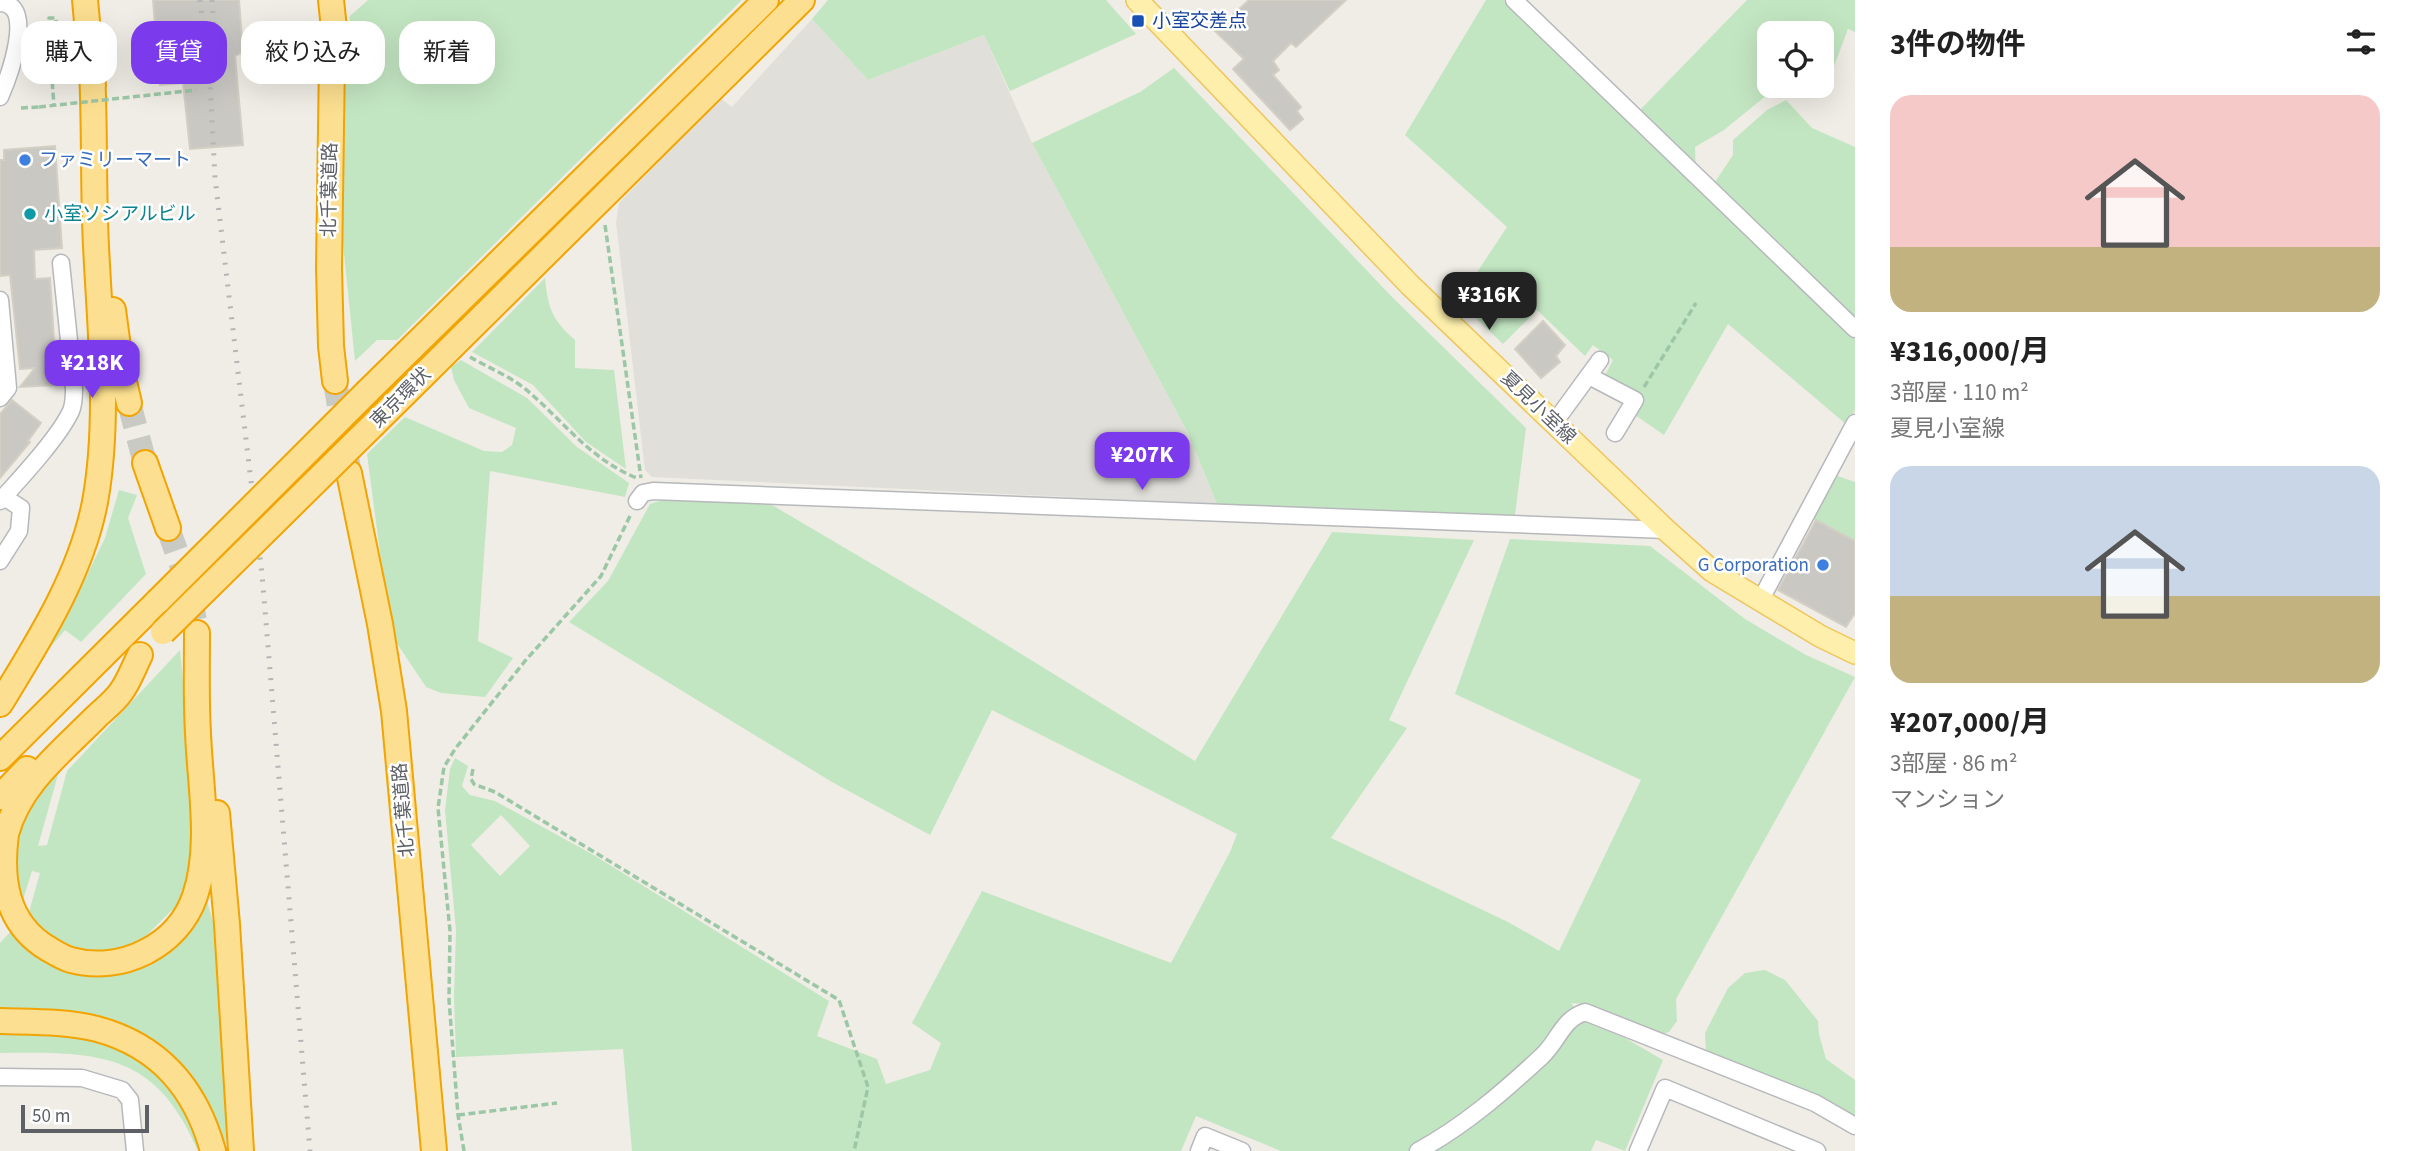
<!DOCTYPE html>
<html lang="ja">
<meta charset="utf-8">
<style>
body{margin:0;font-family:"Source Sans 3","Noto Sans JP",sans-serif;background:#f6f6f6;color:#222;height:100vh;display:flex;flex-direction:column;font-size:26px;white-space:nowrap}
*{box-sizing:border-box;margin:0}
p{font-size:23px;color:#767676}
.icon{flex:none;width:38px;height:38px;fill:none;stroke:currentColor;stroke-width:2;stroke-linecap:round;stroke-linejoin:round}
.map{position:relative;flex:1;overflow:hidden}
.side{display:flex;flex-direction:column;background:#fff;width:560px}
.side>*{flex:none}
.guide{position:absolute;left:21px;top:21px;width:665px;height:63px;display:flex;gap:14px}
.buttons{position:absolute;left:1757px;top:21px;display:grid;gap:14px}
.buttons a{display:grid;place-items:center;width:77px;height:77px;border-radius:14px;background:#fff;box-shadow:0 7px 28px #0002;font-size:35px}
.scale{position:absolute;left:21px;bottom:18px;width:128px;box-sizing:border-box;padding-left:7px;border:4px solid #5d6166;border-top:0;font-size:19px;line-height:24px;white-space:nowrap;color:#5d6166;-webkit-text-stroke:5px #fff;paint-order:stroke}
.price{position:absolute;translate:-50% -60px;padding:0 16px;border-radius:14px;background:#7c3aed;color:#fff;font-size:23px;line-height:46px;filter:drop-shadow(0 2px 4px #0008)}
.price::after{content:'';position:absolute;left:50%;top:42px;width:21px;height:16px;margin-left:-10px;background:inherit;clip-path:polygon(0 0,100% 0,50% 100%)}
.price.current{background:#222;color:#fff}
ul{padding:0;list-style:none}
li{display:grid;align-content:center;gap:14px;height:371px;padding:0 35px}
li span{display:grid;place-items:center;height:217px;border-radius:21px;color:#555}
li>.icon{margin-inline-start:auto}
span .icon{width:126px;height:126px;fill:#fffc;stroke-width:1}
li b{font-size:30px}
h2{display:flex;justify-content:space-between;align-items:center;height:84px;padding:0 35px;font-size:30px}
.tag{padding:0 24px;border-radius:21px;background:#fff;box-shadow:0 7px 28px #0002;font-size:24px;line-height:63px}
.tag.current{background:#7c3aed;color:#fff}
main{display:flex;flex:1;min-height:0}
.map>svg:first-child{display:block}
.industrial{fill:#e1dfda}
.green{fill:#c3e6c2;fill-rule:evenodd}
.building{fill:#cac8c3;stroke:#d4cfc4;stroke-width:2}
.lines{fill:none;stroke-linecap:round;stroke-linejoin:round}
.highway-tunnel{stroke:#cacac5;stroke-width:24;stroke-dasharray:24 12;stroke-linecap:butt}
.minor-casing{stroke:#b6b8bc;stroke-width:19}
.major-casing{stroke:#f0c55e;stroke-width:24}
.highway-casing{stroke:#f2a403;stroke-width:28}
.path{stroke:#9cc7a7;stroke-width:3.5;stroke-dasharray:7 3.5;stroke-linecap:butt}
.minor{stroke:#fff;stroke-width:16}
.major{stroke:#fef0ac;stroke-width:21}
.highway{stroke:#fcdf90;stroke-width:24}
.rail{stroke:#b4b5b6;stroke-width:5;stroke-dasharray:2 9;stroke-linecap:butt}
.highway-bridge-casing{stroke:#f2a403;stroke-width:28;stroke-linecap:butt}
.path-bridge{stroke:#9cc7a7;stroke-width:3.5;stroke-dasharray:7 3.5;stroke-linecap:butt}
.highway-bridge{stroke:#fcdf90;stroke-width:24}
.transit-dot{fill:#1a4fb4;stroke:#fff;stroke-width:2.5}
.shop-dot{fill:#3f7fe0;stroke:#fff;stroke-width:2.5}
.culture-dot{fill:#0f9aa8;stroke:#fff;stroke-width:2.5}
.labels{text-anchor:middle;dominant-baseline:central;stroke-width:5;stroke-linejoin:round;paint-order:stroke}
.transit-label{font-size:19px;fill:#164399;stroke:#fff;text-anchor:start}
.shop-label{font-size:19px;fill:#366cbe;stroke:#fff;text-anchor:start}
.street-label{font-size:19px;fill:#5d6166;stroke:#fff}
.culture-label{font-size:19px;fill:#0d838f;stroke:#fff;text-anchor:start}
</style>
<main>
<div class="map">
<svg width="1855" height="1151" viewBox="0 0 1855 1151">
<rect width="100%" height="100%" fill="#efede5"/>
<path class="industrial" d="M812,19L868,80L984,35L1032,143L1188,433L1217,504L652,477L645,470L616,222L619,203L720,98L732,107Z"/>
<path class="green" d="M368,0H742L397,340H377L355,361L337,185L338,131L350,16Z
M828,0H1106L1136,34L1010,91L984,35L868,80L812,19Z
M1486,0H1503L1705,197L1733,155V140L1767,110L1786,100L1812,128L1855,147V410L1847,425L1728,324L1664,435L1622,406L1631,392L1604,377L1613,360L1593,345L1585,356L1537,310L1503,344L1458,301L1507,227L1405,135Z
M1747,0H1855V32L1848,29L1834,66L1822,69V33H1769V86H1778L1724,130L1695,147L1696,175L1637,113Z
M1174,68L1394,299L1526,428L1515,515L1217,504L1188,433L1032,143L1140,92Z
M545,278C548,308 552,320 575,340V368L614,370L626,469L586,442L533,385L472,352Z
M461,360L527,398L577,447L629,483L625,497L490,471L478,641L513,658L485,697L441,693L426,687L394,639L384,583L367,454L405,417L484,451L502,452L512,445L516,428L469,408L454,380L451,367Z
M1835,475L1855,482V541L1811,518Z
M119,490L137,495L128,518L146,574L81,642L65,630L49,649L45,646L87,575L105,538Z
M669,498L772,505L940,604L1195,761L1332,532L1474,540L1389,720L1407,728L1331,838L1508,922L1559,951L1641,780L1455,694L1510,539L1650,546L1745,619L1806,655L1855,677L1676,999L1677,1021L1669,1032L1662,1034L1585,1004L1571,1003L1585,1022L1625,1038L1663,1060L1625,1151L1596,1140L1591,1151H1281L1196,1116L1181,1151H632L623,1049L456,1057L454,997L456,931L445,810L450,769L455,758L468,766L462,786L470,795L495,801L592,854L829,1001L817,1036L877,1059L886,1084L930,1070L941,1043L912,1023L982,891L1171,963L1230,852L1237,834L992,710L930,835L832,782L569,622L608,581L650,504ZM501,815L530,846L500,876L471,845Z
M180,650L198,837L189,886L178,904L145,937L130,946L112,951L73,950L58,944L25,915L29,912L40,873L32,871L21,906L15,898V836L23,815L59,771L38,846L47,845L67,771Z
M205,895L216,931L227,1117L226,1151H221L172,1063L0,1014V943L12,930C24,950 45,966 68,972C107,983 163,970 187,935C195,924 199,908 205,895Z
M1765,970L1785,980L1818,1021L1819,1034L1826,1059L1855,1080V1117L1706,1053L1705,1033L1728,988L1745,973Z
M0,1033C61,1037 113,1032 160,1078C170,1088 181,1099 187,1111C194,1124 198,1138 203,1151H198C155,1051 98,1052 0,1053Z"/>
<path class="building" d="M153,0H239L243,52L235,56L243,145L190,149L183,83L160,85Z
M1249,0H1346L1296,47L1291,43L1273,61L1279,70L1273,75L1301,107L1297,111L1303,119L1290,130L1233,69L1244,59L1215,31Z
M55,146L62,248L34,250L35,279L50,278L57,385L20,387L35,368L20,369L10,275L0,276V160H4V150Z
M1543,321L1565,345L1556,356L1560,362L1541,378L1515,349Z
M12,400L41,423L28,441L30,442L0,478V414Z
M1816,520L1855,541V613L1846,627L1778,590Z"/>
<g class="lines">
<path class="highway-tunnel" d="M335,381L349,470
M129,403L145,463
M168,528L189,587L197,633"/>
<defs>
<path id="minor" d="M1514,0L1855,329
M0,3C37,3 8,79 0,97
M0,300L8,388L0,398
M1589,376L1635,400L1615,433
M1554,423L1600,360
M0,501C20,479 59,437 71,411C74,404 74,396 74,389L61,263
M637,501L643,493L653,491L1666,530
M0,561L19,531L21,508L4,497
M1760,601L1855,423
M0,1077L82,1078L122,1090L130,1100L135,1151
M1199,1151L1205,1136L1242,1151
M1418,1151C1464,1126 1502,1093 1541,1057C1559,1041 1561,1020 1585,1012L1815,1103L1855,1126
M1638,1151L1665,1088L1817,1151"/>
<path id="major" d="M1137,0L1410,285L1666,530L1712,571L1820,636L1855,653"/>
<path id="highway" d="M85,0L93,86
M331,0L335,38L332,59L329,268L331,346L335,381
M113,310L121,369L129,403
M368,391L766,0
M374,424L802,0
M145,463L168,528
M349,473L380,624L394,711L434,1151
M140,655C134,667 129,681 121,692C114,702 103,710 95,718C60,753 19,785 6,834C0,879 6,923 47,948C54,952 63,958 71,960C121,974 178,946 195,896C212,845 200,786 198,733C196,700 197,666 197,633
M0,704C38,642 81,575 95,502C110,419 100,330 96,246C93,188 95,129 92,70
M0,758L158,601
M0,797L27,769
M217,813L227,924L241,1151
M0,1021C32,1022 66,1021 97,1029C160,1046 196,1089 213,1151"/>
</defs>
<use href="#minor" class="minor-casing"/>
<use href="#major" class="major-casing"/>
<use href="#highway" class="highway-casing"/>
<path class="path" d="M40,71L48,43L49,18H56L57,41L51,67L54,105
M21,108L39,107
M605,225L641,478
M470,357C489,368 514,378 530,393C567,425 591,460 639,479
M1644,387L1696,303
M473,769L471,779L474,784L495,792L839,1000L868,1087L854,1151
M458,1115L557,1103
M464,1151L458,1115L449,1000L450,931L438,808L444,767L455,749L525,661L601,576L630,516"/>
<use href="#minor" class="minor"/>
<use href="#major" class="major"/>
<use href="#highway" class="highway"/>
<path class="rail" d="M200,0L210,83L215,178L262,574L310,1151
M212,0L215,42"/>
<defs>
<path id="highway-bridge" d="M158,601L368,391
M163,632L374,424"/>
</defs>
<use href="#highway-bridge" class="highway-bridge-casing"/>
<path class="path-bridge" d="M39,107L196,90"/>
<use href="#highway-bridge" class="highway-bridge"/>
</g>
<rect class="transit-dot" x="1131" y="14" width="14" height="14" rx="3.5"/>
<g class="shop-dot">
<circle cx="25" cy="160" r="7"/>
<circle cx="1823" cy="565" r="7"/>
</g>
<circle class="culture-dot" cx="30" cy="214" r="7"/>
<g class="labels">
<g class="transit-label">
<text x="1152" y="21">小室交差点</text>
</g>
<g class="shop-label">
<text x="39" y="160">ファミリーマート</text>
<text x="1809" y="565" text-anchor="end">G Corporation</text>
</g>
<g class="street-label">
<text transform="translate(330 190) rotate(-89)">北千葉道路</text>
<text transform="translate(401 398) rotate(-45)">東京環状</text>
<text transform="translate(1538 408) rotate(44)">夏見小室線</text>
<text transform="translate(404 810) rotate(-95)">北千葉道路</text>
</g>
<g class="culture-label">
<text x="44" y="214">小室ソシアルビル</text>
</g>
</g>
</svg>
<div class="buttons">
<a><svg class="icon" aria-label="locate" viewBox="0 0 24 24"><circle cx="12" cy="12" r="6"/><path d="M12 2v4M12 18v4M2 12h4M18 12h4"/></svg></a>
</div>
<div class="scale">50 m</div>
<b class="price current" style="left:1489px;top:332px">¥316K</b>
<b class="price" style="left:92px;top:400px">¥218K</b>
<b class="price" style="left:1142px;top:492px">¥207K</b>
<div class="guide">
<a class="tag">購入</a>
<a class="tag current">賃貸</a>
<a class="tag">絞り込み</a>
<a class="tag">新着</a>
</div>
</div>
<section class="side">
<h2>3件の物件<svg class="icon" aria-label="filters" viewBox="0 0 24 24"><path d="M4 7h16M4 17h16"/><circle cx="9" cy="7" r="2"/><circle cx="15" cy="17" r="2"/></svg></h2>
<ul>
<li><span style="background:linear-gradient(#f6c9c9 70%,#c2b280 0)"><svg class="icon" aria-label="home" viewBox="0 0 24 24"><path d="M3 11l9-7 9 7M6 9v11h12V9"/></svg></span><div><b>¥316,000/月</b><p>3部屋 · 110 m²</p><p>夏見小室線</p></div></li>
<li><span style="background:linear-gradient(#c9d6e8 60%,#c2b280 0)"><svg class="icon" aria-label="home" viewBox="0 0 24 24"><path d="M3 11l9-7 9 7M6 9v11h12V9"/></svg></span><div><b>¥207,000/月</b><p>3部屋 · 86 m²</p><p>マンション</p></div></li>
</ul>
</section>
</main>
